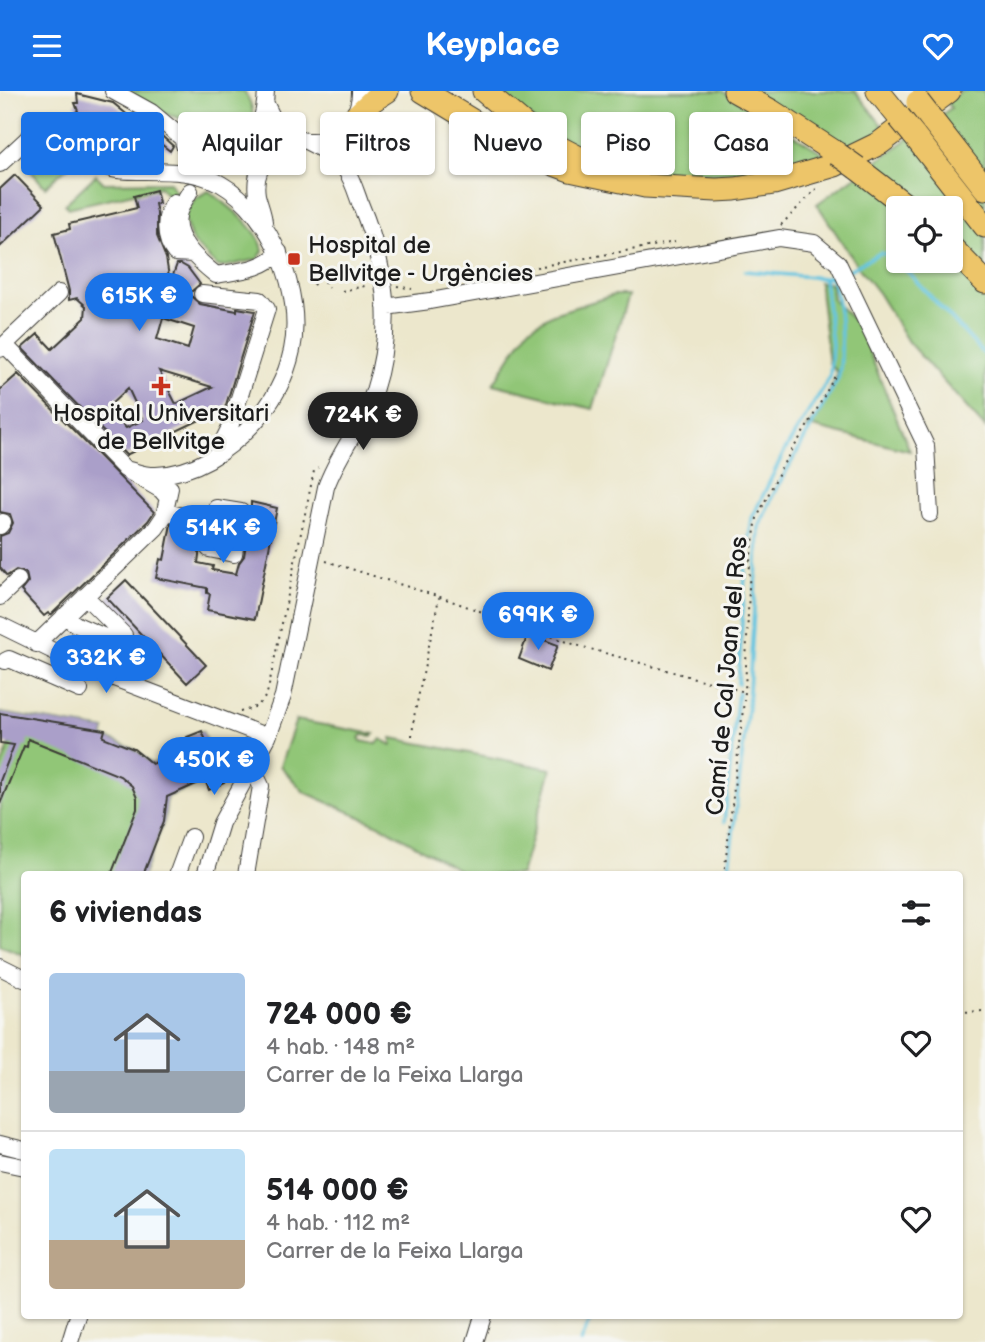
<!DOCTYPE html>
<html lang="es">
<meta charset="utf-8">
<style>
body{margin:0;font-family:"Balsamiq Sans",sans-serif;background:#f6f6f6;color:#202124;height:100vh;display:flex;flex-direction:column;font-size:26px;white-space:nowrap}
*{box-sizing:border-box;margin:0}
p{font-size:23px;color:#757577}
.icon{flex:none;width:38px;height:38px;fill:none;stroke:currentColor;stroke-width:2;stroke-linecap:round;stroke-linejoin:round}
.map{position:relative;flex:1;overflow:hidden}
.side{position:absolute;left:21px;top:780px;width:942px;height:448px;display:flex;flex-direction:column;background:#fff;border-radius:7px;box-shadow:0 2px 5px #0004}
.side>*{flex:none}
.hud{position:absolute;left:21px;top:21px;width:943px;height:63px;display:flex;gap:14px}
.fabs{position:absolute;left:886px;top:105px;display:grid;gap:14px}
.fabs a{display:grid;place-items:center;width:77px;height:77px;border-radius:7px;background:#fff;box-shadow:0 2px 5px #0004;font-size:35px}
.price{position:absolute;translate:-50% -60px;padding:0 16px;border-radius:24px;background:#1a73e8;color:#fff;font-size:23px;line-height:46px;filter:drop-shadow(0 2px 4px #0008)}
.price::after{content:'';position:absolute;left:50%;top:42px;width:21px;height:16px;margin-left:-10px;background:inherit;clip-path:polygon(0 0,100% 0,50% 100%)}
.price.selected{background:#222;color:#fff}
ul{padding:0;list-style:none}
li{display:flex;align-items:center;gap:21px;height:175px;padding:0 28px}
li+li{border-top:2px solid #e0e0e0}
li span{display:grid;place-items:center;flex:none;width:196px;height:140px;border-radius:7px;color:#555}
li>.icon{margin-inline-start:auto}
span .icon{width:84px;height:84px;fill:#fffc;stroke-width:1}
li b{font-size:30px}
h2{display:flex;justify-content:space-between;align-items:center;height:84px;padding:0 28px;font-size:30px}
.pill{padding:0 24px;border-radius:7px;background:#fff;box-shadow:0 2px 5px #0004;font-size:24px;line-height:63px}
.pill.selected{background:#1a73e8;color:#fff}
header{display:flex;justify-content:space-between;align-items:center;height:91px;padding:0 28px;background:#1a73e8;color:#fff;font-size:32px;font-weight:700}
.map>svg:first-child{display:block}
.green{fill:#91c677;stroke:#56714a;stroke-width:2;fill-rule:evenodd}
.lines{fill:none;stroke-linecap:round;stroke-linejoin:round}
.stream{stroke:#63c5e1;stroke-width:3.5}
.building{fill:#aa9fc9;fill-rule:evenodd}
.minor-casing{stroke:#3b3a36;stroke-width:18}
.highway-casing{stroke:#3b3a36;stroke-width:25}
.path{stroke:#3b3a36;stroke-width:2;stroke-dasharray:2 5;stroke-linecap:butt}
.minor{stroke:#fff;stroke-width:16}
.highway{stroke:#edc569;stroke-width:23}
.highway-bridge-casing{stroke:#3b3a36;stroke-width:25;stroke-linecap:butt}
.highway-bridge{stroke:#edc569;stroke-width:23}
.poi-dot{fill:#c8321e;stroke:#f6f6f2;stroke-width:2.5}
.labels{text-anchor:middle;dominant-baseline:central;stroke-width:6;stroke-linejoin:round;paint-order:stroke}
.poi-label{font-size:24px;fill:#1c1c1c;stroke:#f6f6f2;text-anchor:start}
.street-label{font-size:24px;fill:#1c1c1c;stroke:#f6f6f2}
</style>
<header><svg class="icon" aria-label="menu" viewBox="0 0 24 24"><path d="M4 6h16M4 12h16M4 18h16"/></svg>Keyplace<svg class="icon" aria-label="heart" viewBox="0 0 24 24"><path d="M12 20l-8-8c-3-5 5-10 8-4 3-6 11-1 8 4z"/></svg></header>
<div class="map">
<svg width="985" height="1251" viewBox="0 0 985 1251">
<rect width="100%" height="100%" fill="#f6f6f2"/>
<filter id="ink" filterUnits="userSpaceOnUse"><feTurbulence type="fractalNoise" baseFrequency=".0143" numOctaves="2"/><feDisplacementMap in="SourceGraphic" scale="14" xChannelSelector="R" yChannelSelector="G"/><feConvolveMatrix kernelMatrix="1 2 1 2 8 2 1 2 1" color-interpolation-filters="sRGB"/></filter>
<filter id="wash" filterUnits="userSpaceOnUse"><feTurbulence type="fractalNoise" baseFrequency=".00686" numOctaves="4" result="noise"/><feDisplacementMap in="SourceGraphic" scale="28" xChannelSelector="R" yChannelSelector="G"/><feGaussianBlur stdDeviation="1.57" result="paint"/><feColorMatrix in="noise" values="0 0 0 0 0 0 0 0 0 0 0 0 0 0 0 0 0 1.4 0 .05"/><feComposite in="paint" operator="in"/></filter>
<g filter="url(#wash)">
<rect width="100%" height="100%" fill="#ece7cc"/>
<path class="green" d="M125,0H244C257,20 255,29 240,47L145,16Z
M495,0H722L831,67L746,86L740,89C714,88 686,89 660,85C590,74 548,41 495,0Z
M750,0H855L885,38L846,61Z
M961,0H985V337L908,251L879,203L858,176L817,113L951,17L947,11ZM898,117H950V170H898Z
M53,58L69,75L45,96L30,79Z
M96,84L104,92L170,91L176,102L170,107L160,96L68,117L65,113Z
M209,100C226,113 261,138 263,160L258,168L222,176L217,175L192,150L184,127C190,112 194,106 209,100Z
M819,191L831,192L833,209L854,230L861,241L910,360L813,336L805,338L818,326L838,282L829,272Z
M614,204H628L593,318L493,293L528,238L553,223Z
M0,622L105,639L103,646L134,658L152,673L190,656L187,646L202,640L224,692L209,699L205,690L167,706L164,730L143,784H24V864L0,854V678L10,653Z
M296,629L374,643L372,645L362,644L360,648L361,650L377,653L381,648L392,654V647L551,678L521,784H468L381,735L304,701L280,675Z"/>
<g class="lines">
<path class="stream" d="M745,180L824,187L839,182
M847,180L880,162L892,164L985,264
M738,593L746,468L752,427L784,361L830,286L832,253L824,187
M724,731L738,601
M728,784L748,615L759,437L772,406L838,288C844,264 841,206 830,185
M581,1251L592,1225"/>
</g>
<g id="blocks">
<path class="building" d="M77,3L113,12L130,26L133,23L145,30L173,55L170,60L161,53L150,61L140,48L133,51L131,47L112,45L110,55L101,54V52L93,50L95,48L86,44L88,42L82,37L84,36L78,29L80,28L76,21L78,20L75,12H78Z
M15,84L44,114L0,156V98Z
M156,99L159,112L155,113L157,122V145L166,167L170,192L177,173H181L188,177L200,193L192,200L180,202L192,206L200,213L237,220V217L255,220L225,317L126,364L22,257L38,243L52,258L85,227L86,215L77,207L69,209V200L54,142L70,138L69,133L137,117L134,105ZM163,227L194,237L188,258L157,248ZM159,280L212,296L176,313ZM128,297L143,329L126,337L107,317Z
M18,283L154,421L148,430L52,523L50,524L48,522L44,525L21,500L28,491L26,482L16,479L7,485L0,477V445L8,442L13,432L10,423L0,421V299Z
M251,411L277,417L255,528L207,519L210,503L207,502V497L156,487L160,468L164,469L171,433L202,439L198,472L213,475L212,479L236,483L239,472L244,465L251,423Z
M126,489L206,574L187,592L107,507Z
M528,543L558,554L548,580L519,568Z
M0,622L105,639L103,646L134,658L152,673L191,656L187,646L202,640L224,692L209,699L205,689L167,706L164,730L143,784H111L137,718V707L132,695L120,685L28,648L27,656L24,655L0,713V690L14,654L0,652Z"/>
</g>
</g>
<g filter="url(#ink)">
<use href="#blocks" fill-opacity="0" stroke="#3b3a36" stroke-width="2"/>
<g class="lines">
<defs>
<path id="minor" d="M113,0L151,21L182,47L193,83L198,79C210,75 225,72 236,65C258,53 265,23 266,0
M265,11C270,21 273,31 282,39C314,66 361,40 360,0
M0,73L42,34L54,32C68,42 98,75 112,78C120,80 130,80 138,80C166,80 196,79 221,93C272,122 304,203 292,259C286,287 272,313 252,334C228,360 194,383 156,384C146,385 135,380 125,378L161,399L168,407
M347,81L345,55L350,33
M190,100C186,108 179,116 178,125C173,149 200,171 216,184C237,180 264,179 279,161
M174,111C163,124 164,149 175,162L193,163
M264,131C263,121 259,113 257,104C252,72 276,57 302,49
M202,203L260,209L267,218L230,336L217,362
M385,216L430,210L779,147L814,152L838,172L926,355L930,423
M5,254L125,378
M0,258L59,202
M216,417L241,421L234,463L209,458Z
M165,421L213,431
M0,435L3,431
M0,506L18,489
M64,525L77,534L117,551L124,544L85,505
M0,534L88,577L268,646
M36,553L156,437L164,425L170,397
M5,570L9,568L80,599
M177,784L191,746
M205,784L221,732L268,646L283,605L326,396C338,362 363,334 374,300C395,235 386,174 360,112C356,101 352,87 345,78C334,65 321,57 306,50
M246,784L261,695L252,676
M0,876L24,888
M0,1053L24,1059
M0,1071L24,1076
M70,1251L78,1225
M475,1251L483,1225"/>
<path id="highway" d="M423,0L507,51L538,67L570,79L645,95L716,99L735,98L774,92L835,74L880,52L949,0
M484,0L537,45L587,71
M735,0L771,20L836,62
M878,0L899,26
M354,27L373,9L387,0
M932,29L985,97
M913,43L985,135
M857,77L909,117
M950,155L985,191"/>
</defs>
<use href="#minor" class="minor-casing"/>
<use href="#highway" class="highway-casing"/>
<path class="path" d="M781,134L816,98
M481,186L675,151
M313,194L318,189H323L328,197
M397,195L412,198
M342,200L369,194
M326,470L440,506L576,554L745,601
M240,621C254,617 263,614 268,599L314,380L318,377
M412,645L414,626L439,507
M724,784L745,601L750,470L757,427L782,375L810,331L836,283
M959,921L985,920"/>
<use href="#minor" class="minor"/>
<use href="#highway" class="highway"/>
<defs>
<path id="highway-bridge" d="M918,11L932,29
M899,26L913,43
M836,62L857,77"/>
</defs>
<use href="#highway-bridge" class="highway-bridge-casing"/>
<use href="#highway-bridge" class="highway-bridge"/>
</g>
</g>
<g class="poi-dot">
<rect x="287" y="161" width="14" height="14" rx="3.5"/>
<path d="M157.5 284.5h7v7h7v7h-7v7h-7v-7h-7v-7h7z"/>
</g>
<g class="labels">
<g class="poi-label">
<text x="308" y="154">Hospital de<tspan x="308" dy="28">Bellvitge - Urgències</tspan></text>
<text x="161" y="322" text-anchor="middle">Hospital Universitari<tspan x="161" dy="28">de Bellvitge</tspan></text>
</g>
<g class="street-label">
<text transform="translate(727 585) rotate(-85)">Camí de Cal Joan del Ros</text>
</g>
</g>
</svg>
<div class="fabs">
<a><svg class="icon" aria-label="locate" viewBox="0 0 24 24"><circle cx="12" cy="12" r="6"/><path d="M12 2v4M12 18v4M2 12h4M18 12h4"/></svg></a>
</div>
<b class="price" style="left:139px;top:242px">615K €</b>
<b class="price selected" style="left:363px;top:361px">724K €</b>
<b class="price" style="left:223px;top:474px">514K €</b>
<b class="price" style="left:538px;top:561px">699K €</b>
<b class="price" style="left:106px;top:604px">332K €</b>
<b class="price" style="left:214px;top:706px">450K €</b>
<div class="hud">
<a class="pill selected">Comprar</a>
<a class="pill">Alquilar</a>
<a class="pill">Filtros</a>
<a class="pill">Nuevo</a>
<a class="pill">Piso</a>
<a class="pill">Casa</a>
</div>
<section class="side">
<h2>6 viviendas<svg class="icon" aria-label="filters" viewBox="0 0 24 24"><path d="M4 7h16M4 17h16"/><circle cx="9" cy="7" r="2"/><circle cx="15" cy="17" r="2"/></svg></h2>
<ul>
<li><span style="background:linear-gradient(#a9c7e8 70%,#9aa5b1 0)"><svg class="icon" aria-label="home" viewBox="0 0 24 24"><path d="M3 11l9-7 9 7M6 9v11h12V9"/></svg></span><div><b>724 000 €</b><p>4 hab. · 148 m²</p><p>Carrer de la Feixa Llarga</p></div><svg class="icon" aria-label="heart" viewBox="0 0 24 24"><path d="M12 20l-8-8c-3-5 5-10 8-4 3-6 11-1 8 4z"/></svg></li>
<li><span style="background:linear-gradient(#bfe0f5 65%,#b9a48a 0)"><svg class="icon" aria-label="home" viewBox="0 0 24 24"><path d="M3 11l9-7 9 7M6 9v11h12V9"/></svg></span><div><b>514 000 €</b><p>4 hab. · 112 m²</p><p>Carrer de la Feixa Llarga</p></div><svg class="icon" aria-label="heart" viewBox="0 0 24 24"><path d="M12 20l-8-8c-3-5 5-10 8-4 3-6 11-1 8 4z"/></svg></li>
</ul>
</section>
</div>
